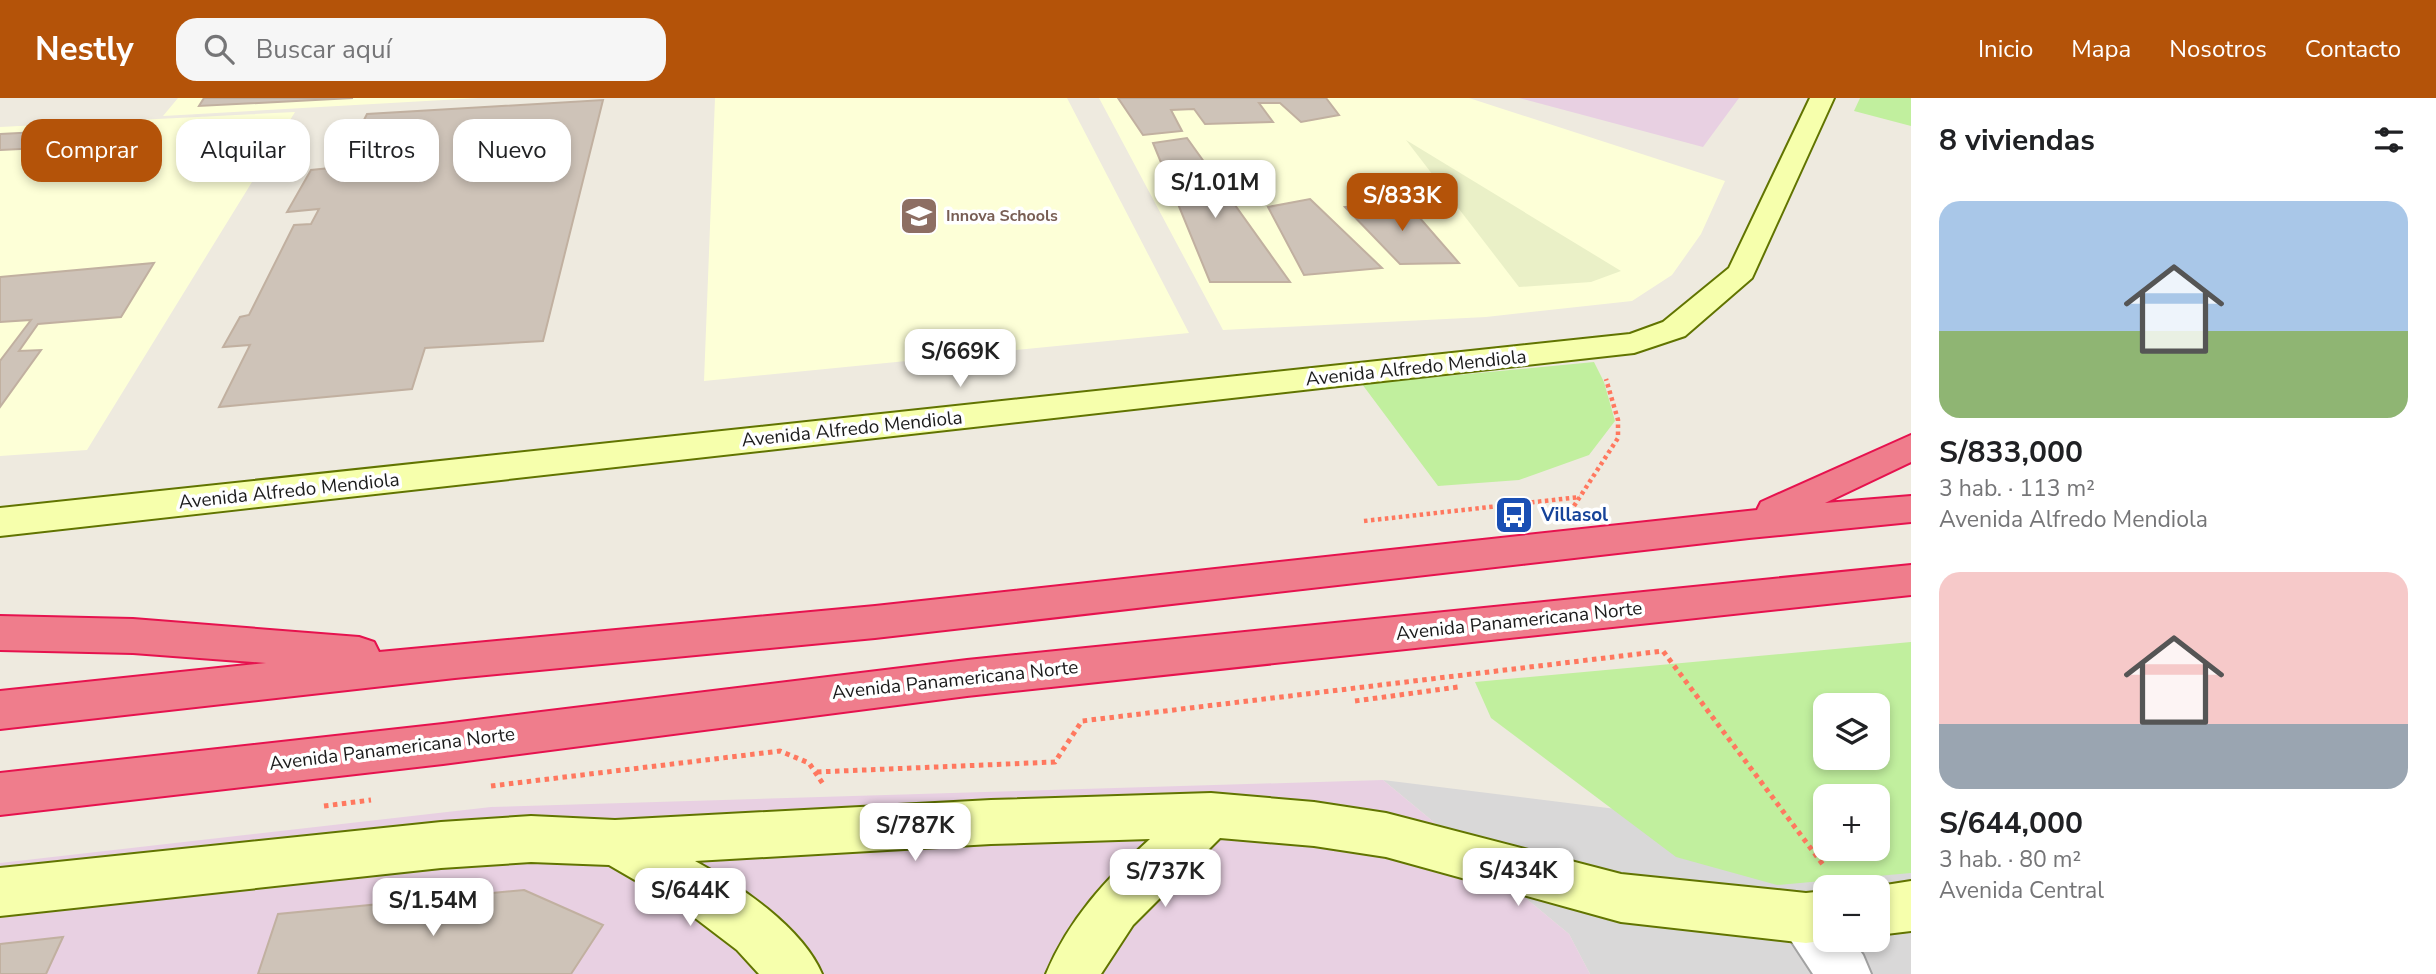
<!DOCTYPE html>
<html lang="es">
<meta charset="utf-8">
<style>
body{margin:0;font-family:"Nunito Sans",sans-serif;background:#f6f6f6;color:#202124;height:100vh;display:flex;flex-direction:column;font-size:26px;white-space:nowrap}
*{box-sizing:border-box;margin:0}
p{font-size:23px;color:#757577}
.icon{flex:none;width:38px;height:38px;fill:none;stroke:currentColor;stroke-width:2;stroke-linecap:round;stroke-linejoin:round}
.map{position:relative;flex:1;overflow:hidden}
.side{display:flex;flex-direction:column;background:#fff;width:525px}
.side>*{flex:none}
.banner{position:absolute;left:21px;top:21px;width:665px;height:63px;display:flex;gap:14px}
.buttons{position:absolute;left:1813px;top:595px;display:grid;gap:14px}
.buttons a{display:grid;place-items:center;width:77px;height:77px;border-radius:14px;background:#fff;box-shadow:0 4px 10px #0003;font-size:35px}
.price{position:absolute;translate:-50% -60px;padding:0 16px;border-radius:14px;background:#fff;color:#222;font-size:23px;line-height:46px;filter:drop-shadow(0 2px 4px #0008)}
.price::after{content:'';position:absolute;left:50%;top:42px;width:21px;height:16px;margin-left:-10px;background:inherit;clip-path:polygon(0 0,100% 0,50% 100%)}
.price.on{background:#b45309;color:#fff}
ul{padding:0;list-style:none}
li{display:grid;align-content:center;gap:14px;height:371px;padding:0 28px}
li span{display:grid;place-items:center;height:217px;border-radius:21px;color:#555}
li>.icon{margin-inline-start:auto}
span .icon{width:126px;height:126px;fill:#fffc;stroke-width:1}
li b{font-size:30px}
h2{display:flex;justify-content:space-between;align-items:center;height:84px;padding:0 28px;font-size:30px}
.pill{padding:0 24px;border-radius:21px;background:#fff;box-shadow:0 4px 10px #0003;font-size:24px;line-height:63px}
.pill.on{background:#b45309;color:#fff}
header{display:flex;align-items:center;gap:42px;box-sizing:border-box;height:98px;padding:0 35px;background:#b45309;color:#fff}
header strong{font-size:33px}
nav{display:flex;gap:38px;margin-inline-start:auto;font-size:24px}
.search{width:490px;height:63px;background:#f6f6f6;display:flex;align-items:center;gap:18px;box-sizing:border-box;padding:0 24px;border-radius:21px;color:#757577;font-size:26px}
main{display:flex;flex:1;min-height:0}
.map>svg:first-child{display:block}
.residential{fill:#d9d8d8;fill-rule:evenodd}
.industrial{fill:#e8d0e2}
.education{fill:#fdffd7}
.farmland{fill:#eaf0c7}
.grass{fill:#c1ef9e;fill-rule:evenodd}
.building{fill:#cec3b8;stroke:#c1b0a0;stroke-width:2}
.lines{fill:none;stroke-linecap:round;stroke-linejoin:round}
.street-casing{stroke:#a2a2a2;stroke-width:4}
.secondary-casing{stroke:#617400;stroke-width:4}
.highway-casing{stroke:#e6124e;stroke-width:4}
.path-far1{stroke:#ff785f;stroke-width:4.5;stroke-dasharray:3.5 3.5;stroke-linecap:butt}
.path{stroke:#ff785f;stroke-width:5;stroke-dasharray:4.5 4.5;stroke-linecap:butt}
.street{fill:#fff;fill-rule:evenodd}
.secondary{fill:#f6ffac;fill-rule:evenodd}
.highway{fill:#ef7d8c;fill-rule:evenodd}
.labels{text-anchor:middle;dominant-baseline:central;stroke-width:7;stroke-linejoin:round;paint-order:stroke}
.far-education-label{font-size:16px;font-weight:bold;fill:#785e54;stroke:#fff;text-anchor:start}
.street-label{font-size:19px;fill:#1b1b1b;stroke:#fff}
.transit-label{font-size:19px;font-weight:bold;fill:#164399;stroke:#fff;text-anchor:start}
</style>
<header>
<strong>Nestly</strong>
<div class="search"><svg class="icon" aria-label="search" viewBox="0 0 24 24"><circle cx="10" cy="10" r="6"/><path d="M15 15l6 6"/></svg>Buscar aquí</div>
<nav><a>Inicio</a><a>Mapa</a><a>Nosotros</a><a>Contacto</a></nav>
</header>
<main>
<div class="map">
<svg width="1911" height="876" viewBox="0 0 1911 876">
<rect width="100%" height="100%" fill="#eeeadf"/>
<path class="residential" d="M1383,682L1825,737V751H1878L1911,738V876H1590L1569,836ZM1825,789H1878V842H1825Z"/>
<path class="industrial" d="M1519,0H1739L1703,49Z
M1383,682L1569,836L1590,876H0V765L491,709Z"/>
<path class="education" d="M178,0H479L163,18Z
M715,0H1067L1189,235L704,283Z
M1099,0H1469L1725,83L1701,136L1672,177L1632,203L1486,219L1223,232Z
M295,14L87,352L0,358V29Z"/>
<path class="farmland" d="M1406,42L1621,173L1591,184L1519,189Z"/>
<path class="grass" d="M1860,0H1911V28L1854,13Z
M1594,264L1604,284L1615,323L1589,357L1519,382L1438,388L1362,286Z
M1911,544V775L1777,787L1676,759L1491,620L1475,584ZM1878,607V660H1825V607ZM1878,698V751H1825V698Z"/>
<path class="building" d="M204,0H353L199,8Z
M1118,0H1326L1339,17L1301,24L1280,5H1259L1273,24L1205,26L1194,11L1171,12L1182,33L1143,37Z
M603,2L543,243L425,250L412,291L219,309L250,247L223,249L240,219L249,217L294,127L311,126L319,111L287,114L311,72L340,69L367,16Z
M99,31L82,48L0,52V36Z
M1187,40L1290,184H1210L1153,45Z
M1310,101L1382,170L1304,177L1268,109Z
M1405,103L1459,165L1400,166L1345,109Z
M154,165L121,219L38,226L19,253L41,252L0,309V263L31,222L0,224V179Z
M524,792L603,827L571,876H258L278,816Z
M63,839L46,876H0V846Z"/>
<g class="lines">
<defs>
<path id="street" d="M1806,795L1825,804V842H1852L1863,857L1871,876H1813L1788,838L1780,820L1788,802Z"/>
<path id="secondary" d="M1810,0H1834L1752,180L1685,238L1634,255L0,438V410L1630,236L1663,224L1729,170Z
M1211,695L1314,704L1386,715L1621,776L1806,795L1825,793V842H1828L1806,845L1621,824L1386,759L1314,748L1220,740L1133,827L1101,876H1046C1069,821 1106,781 1150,741L991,746L695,763C739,787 802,829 822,876H759L737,852L678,807L609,767L531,764L441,770L0,818V770L441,724L531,718L615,722L991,702Z
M1911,783V833L1878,837V789H1873Z"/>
<path id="highway" d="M1911,337V364L1825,405L1911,398V424L1749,440L875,540L455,580L0,631V593L266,565L133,555L0,552V518L133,521L359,539L374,544L379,554L875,508L1757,412L1761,404Z
M1911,467V497L967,598L443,666L0,717V675L443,626L967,562Z"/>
</defs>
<use href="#street" class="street-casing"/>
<use href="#secondary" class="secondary-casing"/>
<use href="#highway" class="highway-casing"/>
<path class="path-far1" d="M1574,408L1618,340V322L1606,281
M1364,423L1580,399"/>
<path class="path" d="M1355,603L1458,589
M817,674L1055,664L1082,623L1663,553L1824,768
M491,688L780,653L809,665L823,686
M324,708L371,702"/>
<use href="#street" class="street"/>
<use href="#secondary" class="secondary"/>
<use href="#highway" class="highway"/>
</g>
<defs>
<symbol id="school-square" viewBox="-11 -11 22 22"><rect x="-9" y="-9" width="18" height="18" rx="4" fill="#8d6e63" stroke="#fff"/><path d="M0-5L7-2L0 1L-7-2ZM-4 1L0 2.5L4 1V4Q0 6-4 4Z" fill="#fff"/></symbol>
<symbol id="bus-square" viewBox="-11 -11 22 22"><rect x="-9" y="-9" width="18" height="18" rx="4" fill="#1a4fb4" stroke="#fff"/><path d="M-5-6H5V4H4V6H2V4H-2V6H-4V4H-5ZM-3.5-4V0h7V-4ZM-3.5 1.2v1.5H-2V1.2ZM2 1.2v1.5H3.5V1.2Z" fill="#fff"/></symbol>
</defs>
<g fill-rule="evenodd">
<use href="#school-square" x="897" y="96" width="44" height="44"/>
<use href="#bus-square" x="1492" y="395" width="44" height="44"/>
</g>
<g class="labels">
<g class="far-education-label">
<text x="946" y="118">Innova Schools</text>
</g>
<g class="street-label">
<text transform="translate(1416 270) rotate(-6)">Avenida Alfredo Mendiola</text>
<text transform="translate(852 331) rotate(-6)">Avenida Alfredo Mendiola</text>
<text transform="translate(289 393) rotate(-6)">Avenida Alfredo Mendiola</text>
<text transform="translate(1519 523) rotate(-6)">Avenida Panamericana Norte</text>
<text transform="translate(955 582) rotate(-6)">Avenida Panamericana Norte</text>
<text transform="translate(392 651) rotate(-7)">Avenida Panamericana Norte</text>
</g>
<g class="transit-label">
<text x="1541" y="417">Villasol</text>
</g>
</g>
</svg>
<div class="buttons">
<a><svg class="icon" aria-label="layers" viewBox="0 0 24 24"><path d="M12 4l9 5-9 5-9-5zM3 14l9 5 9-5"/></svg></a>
<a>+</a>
<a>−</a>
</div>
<b class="price" style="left:1215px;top:122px">S/1.01M</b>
<b class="price on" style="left:1402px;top:135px">S/833K</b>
<b class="price" style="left:960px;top:291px">S/669K</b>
<b class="price" style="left:915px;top:765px">S/787K</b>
<b class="price" style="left:1518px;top:810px">S/434K</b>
<b class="price" style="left:1165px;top:811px">S/737K</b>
<b class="price" style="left:690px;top:830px">S/644K</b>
<b class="price" style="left:433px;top:840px">S/1.54M</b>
<div class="banner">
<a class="pill on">Comprar</a>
<a class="pill">Alquilar</a>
<a class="pill">Filtros</a>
<a class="pill">Nuevo</a>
</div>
</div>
<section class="side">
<h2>8 viviendas<svg class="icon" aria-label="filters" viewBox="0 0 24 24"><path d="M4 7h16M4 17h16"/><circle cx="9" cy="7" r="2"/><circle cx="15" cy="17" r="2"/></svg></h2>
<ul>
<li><span style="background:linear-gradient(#a9c7e8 60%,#8fb573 0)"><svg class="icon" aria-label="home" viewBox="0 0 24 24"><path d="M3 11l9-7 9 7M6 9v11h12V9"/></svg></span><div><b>S/833,000</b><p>3 hab. · 113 m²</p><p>Avenida Alfredo Mendiola</p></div></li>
<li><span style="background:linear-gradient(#f6c9c9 70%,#9aa5b1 0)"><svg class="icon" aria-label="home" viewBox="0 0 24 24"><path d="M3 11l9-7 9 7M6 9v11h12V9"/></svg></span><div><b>S/644,000</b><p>3 hab. · 80 m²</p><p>Avenida Central</p></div></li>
</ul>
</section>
</main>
